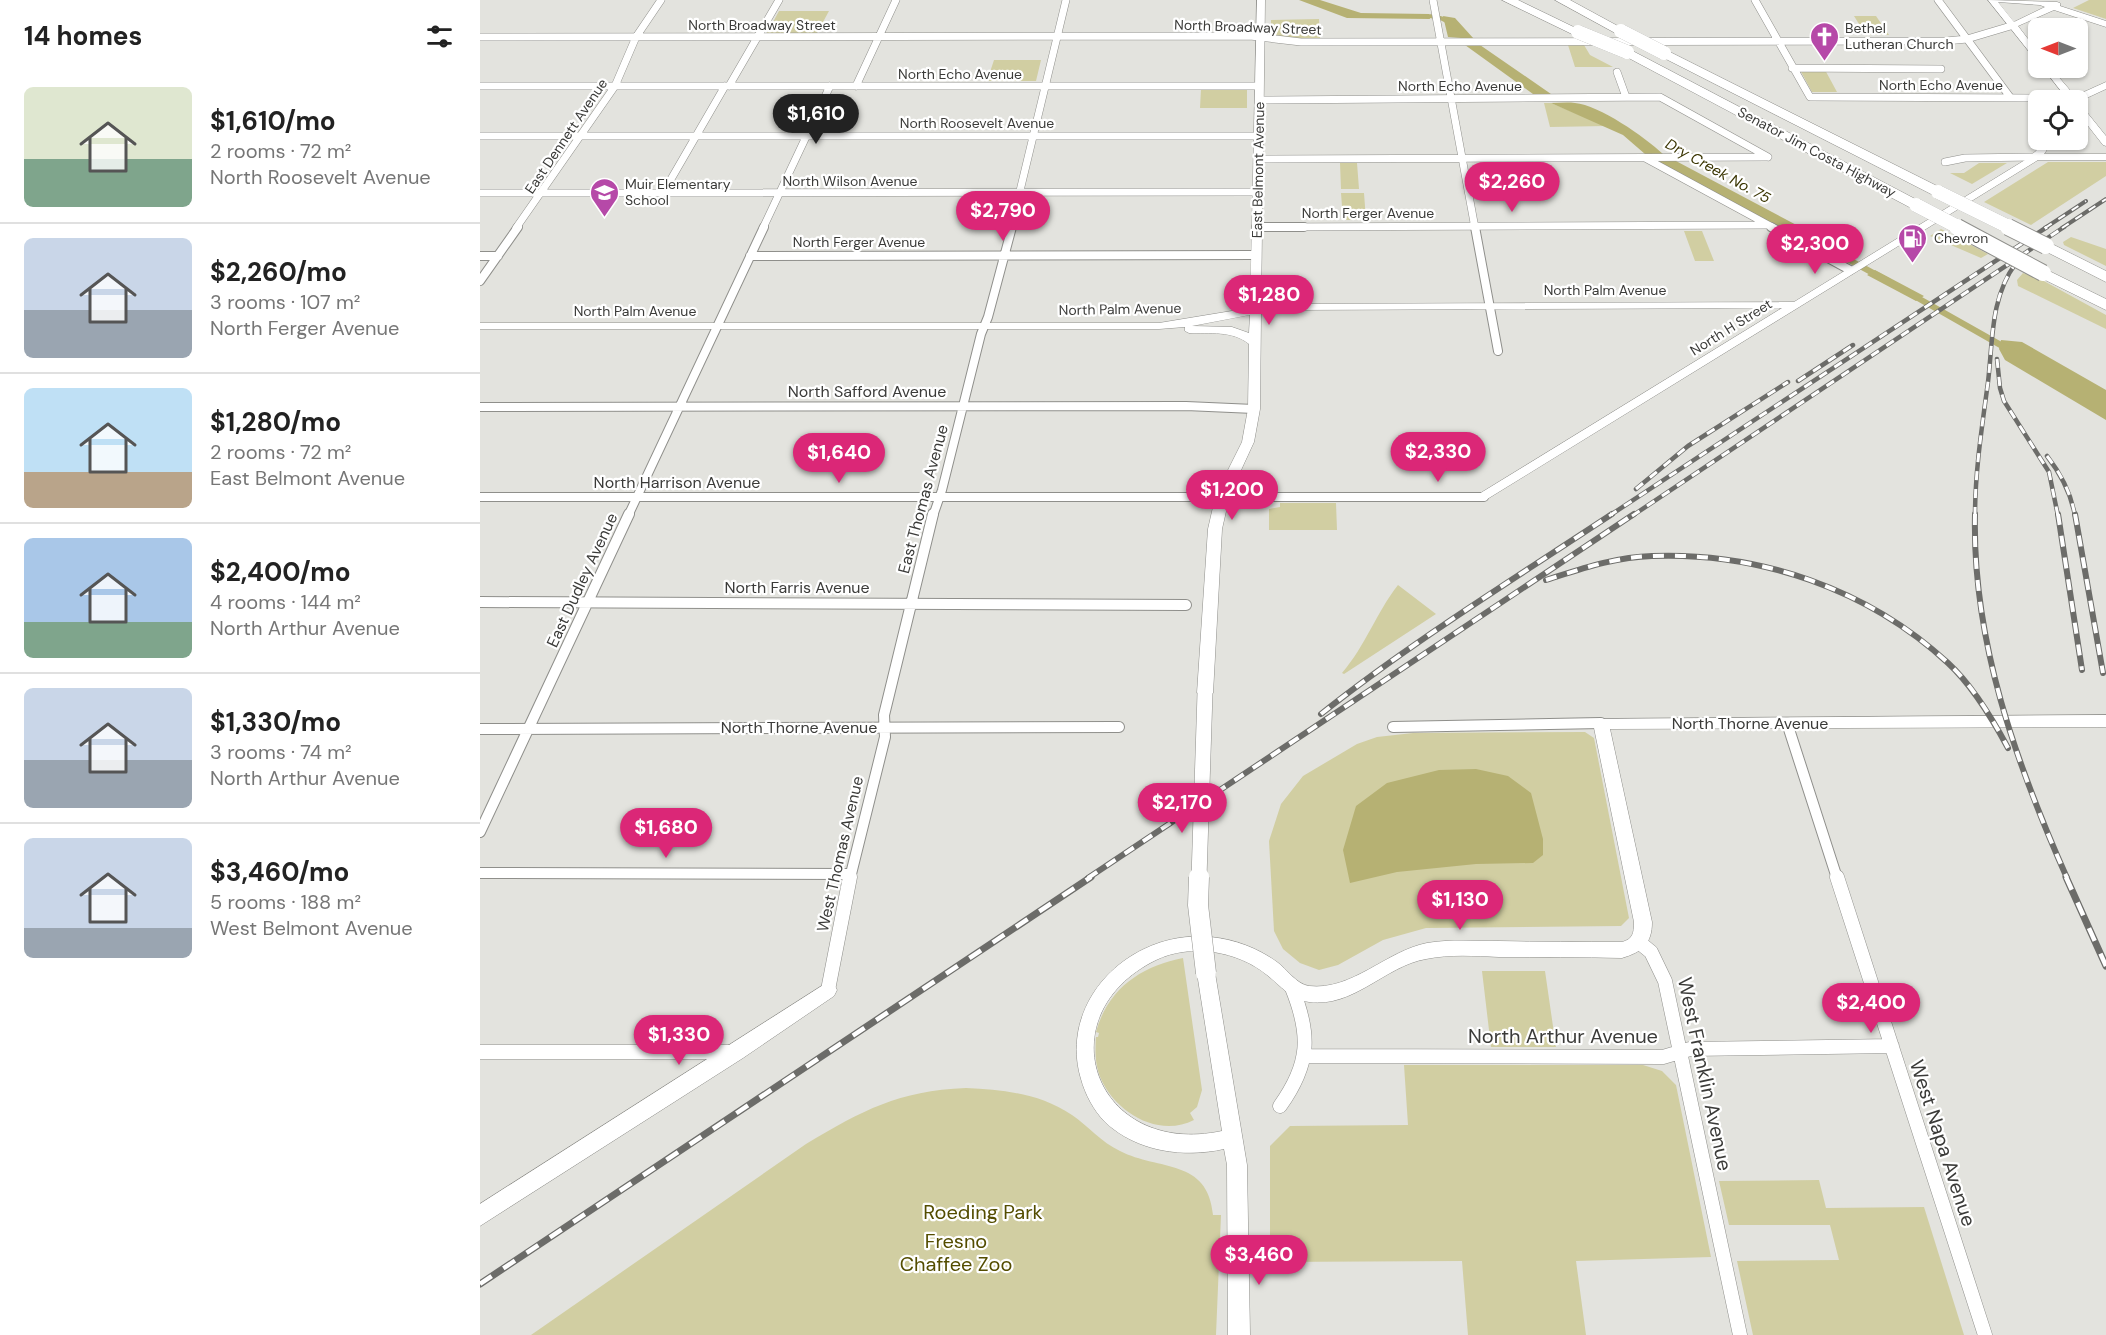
<!DOCTYPE html>
<meta charset="utf-8">
<style>
body{margin:0;font-family:"DM Sans",sans-serif;background:#f6f6f6;color:#222;height:100vh;display:flex;flex-direction:column;font-size:22px;white-space:nowrap}
*{box-sizing:border-box;margin:0}
p{font-size:20px;color:#767676}
.icon{flex:none;width:33px;height:33px;fill:none;stroke:currentColor;stroke-width:2;stroke-linecap:round;stroke-linejoin:round}
.map{position:relative;flex:1;overflow:hidden}
.sheet{display:flex;flex-direction:column;background:#fff;width:480px}
.sheet>*{flex:none}
.needle{width:39px;rotate:270deg}
.controls{position:absolute;left:1548px;top:18px;display:grid;gap:12px}
.controls a{display:grid;place-items:center;width:60px;height:60px;border-radius:9px;background:#fff;box-shadow:0 2px 4px #0004;font-size:30px}
.price{position:absolute;translate:-50% -51px;padding:0 14px;border-radius:21px;background:#db2777;color:#fff;font-size:20px;line-height:39px;filter:drop-shadow(0 2px 3px #0008)}
.price::after{content:'';position:absolute;left:50%;top:36px;width:18px;height:14px;margin-left:-9px;background:inherit;clip-path:polygon(0 0,100% 0,50% 100%)}
.price.selected{background:#222;color:#fff}
ul{padding:0;list-style:none}
li{display:flex;align-items:center;gap:18px;height:150px;padding:0 24px}
li+li{border-top:2px solid #e0e0e0}
li span{display:grid;place-items:center;flex:none;width:168px;height:120px;border-radius:9px;color:#555}
li>.icon{margin-inline-start:auto}
span .icon{width:72px;height:72px;fill:#fffc;stroke-width:1}
li b{font-size:26px}
h2{display:flex;justify-content:space-between;align-items:center;height:72px;padding:0 24px;font-size:26px}
main{display:flex;flex:1;min-height:0}
.map>svg:first-child{display:block}
.green{fill:#d1cea2}
.water{fill:#b6b173}
.lines{fill:none;stroke-linecap:round;stroke-linejoin:round}
.canal{fill:#b6b173;fill-rule:evenodd}
.street-far3-casing{stroke:#8f8f8b;stroke-width:8}
.street-far2-casing{stroke:#8f8f8b;stroke-width:10}
.street-far1-casing{stroke:#8f8f8b;stroke-width:12}
.street-casing{stroke:#8f8f8b;stroke-width:15}
.secondary-casing{stroke:#8f8f8b;stroke-width:1}
.highway-casing{stroke:#8f8f8b;stroke-width:1}
.street-far3{stroke:#fff;stroke-width:7}
.street-far2{stroke:#fff;stroke-width:8}
.street-far1{stroke:#fff;stroke-width:10}
.street{stroke:#fff;stroke-width:14}
.secondary{fill:#fff;fill-rule:evenodd}
.highway{fill:#fff;fill-rule:evenodd}
.rail-far3-casing{stroke:#6c6c69;stroke-width:4}
.rail-far2-casing{stroke:#6c6c69;stroke-width:4.5}
.rail-far1-casing{stroke:#6c6c69;stroke-width:6}
.rail-casing{stroke:#6c6c69;stroke-width:7}
.rail-far3{stroke:#fff;stroke-width:2;stroke-dasharray:8;stroke-linecap:butt}
.rail-far2{stroke:#fff;stroke-width:3;stroke-dasharray:9;stroke-linecap:butt}
.rail-far1{stroke:#fff;stroke-width:4;stroke-dasharray:11;stroke-linecap:butt}
.rail{stroke:#fff;stroke-width:4.5;stroke-dasharray:14;stroke-linecap:butt}
.secondary-bridge-far1-casing{stroke:#8f8f8b;stroke-width:16;stroke-linecap:butt}
.secondary-bridge-casing{stroke:#8f8f8b;stroke-width:21;stroke-linecap:butt}
.highway-bridge-far1-casing{stroke:#8f8f8b;stroke-width:14;stroke-linecap:butt}
.highway-bridge-casing{stroke:#8f8f8b;stroke-width:18;stroke-linecap:butt}
.secondary-bridge-far1{stroke:#fff;stroke-width:15}
.secondary-bridge{stroke:#fff;stroke-width:20}
.highway-bridge-far1{stroke:#fff;stroke-width:14}
.highway-bridge{stroke:#fff;stroke-width:16}
.labels{text-anchor:middle;dominant-baseline:central;stroke-width:4.5;stroke-linejoin:round;paint-order:stroke}
.far-street-label{font-size:14px;fill:#3b3b39;stroke:#fff}
.far-poi-label{font-size:14px;fill:#3b3b39;stroke:#fff;text-anchor:start}
.far-water-label{font-size:15px;font-style:italic;fill:#3a3502;stroke:#fff}
.street-label{font-size:16px;fill:#3b3b39;stroke:#fff}
.near-street-label{font-size:20px;fill:#3b3b39;stroke:#fff}
.near-park-label{font-size:20px;fill:#544d00;stroke:#fff}
</style>
<main>
<section class="sheet">
<h2>14 homes<svg class="icon" aria-label="filters" viewBox="0 0 24 24"><path d="M4 7h16M4 17h16"/><circle cx="9" cy="7" r="2"/><circle cx="15" cy="17" r="2"/></svg></h2>
<ul>
<li><span style="background:linear-gradient(#dfe7d0 60%,#7fa58c 0)"><svg class="icon" aria-label="home" viewBox="0 0 24 24"><path d="M3 11l9-7 9 7M6 9v11h12V9"/></svg></span><div><b>$1,610/mo</b><p>2 rooms · 72 m²</p><p>North Roosevelt Avenue</p></div></li>
<li><span style="background:linear-gradient(#c9d6e8 60%,#9aa5b1 0)"><svg class="icon" aria-label="home" viewBox="0 0 24 24"><path d="M3 11l9-7 9 7M6 9v11h12V9"/></svg></span><div><b>$2,260/mo</b><p>3 rooms · 107 m²</p><p>North Ferger Avenue</p></div></li>
<li><span style="background:linear-gradient(#bfe0f5 70%,#b9a48a 0)"><svg class="icon" aria-label="home" viewBox="0 0 24 24"><path d="M3 11l9-7 9 7M6 9v11h12V9"/></svg></span><div><b>$1,280/mo</b><p>2 rooms · 72 m²</p><p>East Belmont Avenue</p></div></li>
<li><span style="background:linear-gradient(#a9c7e8 70%,#7fa58c 0)"><svg class="icon" aria-label="home" viewBox="0 0 24 24"><path d="M3 11l9-7 9 7M6 9v11h12V9"/></svg></span><div><b>$2,400/mo</b><p>4 rooms · 144 m²</p><p>North Arthur Avenue</p></div></li>
<li><span style="background:linear-gradient(#c9d6e8 60%,#9aa5b1 0)"><svg class="icon" aria-label="home" viewBox="0 0 24 24"><path d="M3 11l9-7 9 7M6 9v11h12V9"/></svg></span><div><b>$1,330/mo</b><p>3 rooms · 74 m²</p><p>North Arthur Avenue</p></div></li>
<li><span style="background:linear-gradient(#c9d6e8 75%,#9aa5b1 0)"><svg class="icon" aria-label="home" viewBox="0 0 24 24"><path d="M3 11l9-7 9 7M6 9v11h12V9"/></svg></span><div><b>$3,460/mo</b><p>5 rooms · 188 m²</p><p>West Belmont Avenue</p></div></li>
</ul>
</section>
<div class="map">
<svg width="1626" height="1335" viewBox="0 0 1626 1335">
<rect width="100%" height="100%" fill="#e3e3de"/>
<path class="green" d="M1609,0H1626V19L1593,8Z
M299,11H349L337,33H287Z
M1374,16H1396L1409,35H1386Z
M839,19L840,38L816,39L791,36V20Z
M1088,45H1104L1110,55L1133,67H1095Z
M514,60H561L556,81H507Z
M1319,68H1344L1357,92H1332Z
M721,89H767V108H720Z
M1064,103H1071L1126,126L1070,127Z
M1568,162H1626V176L1551,225L1504,202Z
M860,163H877L879,189H861Z
M1499,163H1527L1492,184L1470,173H1484Z
M861,193H884L886,220H863Z
M1461,229L1508,254L1501,258L1450,236Z
M1204,231H1222L1234,261H1215Z
M1591,237L1626,249V266L1584,245L1583,242Z
M1543,273L1562,280L1626,315V329L1538,286L1537,280Z
M800,503H856L857,530H789V509L800,507Z
M918,585L956,614L864,674L862,673C886,645 896,613 918,585Z
M1105,732L1114,738L1149,918L1141,926L946,928L903,940L858,965L839,970L820,963L803,949L794,931L789,841L801,804L823,776L877,744L897,737L933,733Z
M703,958L722,1090L717,1107L710,1113L714,1120C679,1138 636,1113 621,1079C615,1065 615,1052 616,1037H618L619,1033L616,1032C628,988 662,966 703,958Z
M1002,971H1065L1076,1047H1011Z
M924,1065H1163L1182,1071L1196,1085L1231,1257L1096,1261L1106,1335H988L982,1261L790,1262V1146L810,1126L928,1125Z
M486,1088C524,1090 559,1093 592,1115C608,1126 621,1142 640,1151C679,1171 728,1158 733,1215H741L736,1335H51L326,1144C383,1110 418,1091 486,1088Z
M1339,1180L1346,1208L1444,1207L1484,1335H1273L1257,1261L1359,1260L1350,1225H1249L1239,1181Z"/>
<path class="water" d="M819,0H840L881,13L949,14L950,19L867,18Z
M963,16L975,18L994,39L968,37Z
M985,45H1000L1071,94H1053Z
M1071,103C1079,103 1087,102 1095,103C1119,105 1165,137 1183,154H1165L1143,135Z
M1179,161H1196L1373,255L1362,262L1177,162Z
M1395,270L1444,296L1436,301L1387,275Z
M1521,340L1542,342L1626,390V420L1525,360L1519,349Z
M996,769L1028,776L1051,793L1063,839V855L1053,863L996,864L917,872L870,883L863,850L876,806L907,783L959,770Z"/>
<g class="lines">
<path class="canal" d="M934,14C951,14 968,13 979,29L973,30C962,15 947,19 932,17V15Z
M1355,249L1409,278L1410,280L1409,282H1403L1352,254L1351,252Z
M1426,288L1536,350L1538,352L1536,354H1530L1423,293L1421,291Z"/>
<defs>
<path id="street-far3" d="M953,0L995,228
M1275,0L1330,97L1575,98L1591,100
M1458,0L1530,97
M0,37L770,36L821,42L1466,41L1487,39L1534,25
M1312,68L1461,69
M1137,72L1146,97
M0,86H779
M249,86L299,0
M376,86L416,0
M779,100L1180,97L1288,157
M0,136H778
M1165,158L1294,228
M777,159L1287,157
M1465,162L1485,158L1555,157
M0,193L777,192
M183,193L245,86
M776,227L1287,225
M36,228L135,86L156,37L181,0
M283,228L350,86
M531,228L586,0"/>
<path id="street-far2" d="M776,227H824
M995,227L1018,351
M1291,227L1370,270
M0,256H18
M270,256L776,255
M0,281L38,227
M0,407L706,406L774,409
M0,497H717
M774,497H1004
M148,516L284,227
M453,516L462,490L501,334L508,317L532,227"/>
<path id="street-far1" d="M0,602L706,605
M1307,723L1357,878
M913,727L1121,723
M0,729L639,727
M0,832L149,514
M0,873L371,874
M370,878L405,737L404,715L453,514"/>
<path id="street" d="M1357,877L1505,1335
M1160,943L1171,952L1185,981L1260,1335
M348,990L370,877
M0,1052H253
M825,1056L1183,1057L1210,1049L1412,1046
M800,1106C830,1064 831,1035 812,988"/>
<path id="secondary" d="M777,0H785L781,306L808,304L1314,302L1545,160L1556,151L1564,140H1574L1564,154H1626V160H1558L1004,501L999,500L997,497L999,494L1302,308L808,310L781,313L780,409L774,442L750,494L742,529L733,693L730,697H720L717,693L728,529L736,494L762,442L768,409L769,344C752,330 730,334 709,333L705,331V327L679,329H0V323H679L770,308ZM770,315L769,333L752,327L712,326Z
M1508,0L1577,2L1580,3V6L1626,21V27L1574,10L1538,26L1558,52V60L1555,59ZM1518,2L1560,5L1565,7L1534,22Z
M1563,68H1571L1595,96L1626,82V89L1598,102L1588,100Z
M1598,104L1601,105L1626,136V146L1623,145L1598,113Z
M1626,715V727L1130,729L1172,922C1172,944 1162,952 1142,958C1101,957 1060,957 1019,957C995,956 970,954 946,959C905,966 874,1008 829,1002C810,999 801,986 787,975C758,951 711,943 676,960C563,1016 615,1158 742,1131L717,973L720,968L726,965L732,968L735,973L767,1165L770,1335H748L747,1165L744,1149C704,1158 657,1152 625,1122C614,1111 605,1094 601,1079C585,1026 614,973 664,949C707,928 758,934 797,962C807,969 816,984 829,986C872,991 906,951 947,943C971,939 995,941 1019,941C1060,942 1101,942 1142,942C1153,939 1154,933 1154,922L1113,723L1116,719Z
M348,982L354,984L357,990L354,996L263,1058L0,1226V1204Z"/>
<path id="highway" d="M1022,0H1038L1104,32L1098,36L1094,35Z
M1075,0H1090L1147,31L1141,35L1137,34Z
M1147,48L1441,202L1443,205L1436,209L1431,208L1143,55L1141,52Z
M1184,49L1463,189L1465,192L1458,196L1453,195L1180,56L1178,53L1180,50Z
M1566,241L1626,271V282L1561,249L1558,246L1561,243Z
M1563,268L1626,299V310L1557,276L1555,273L1557,270Z"/>
</defs>
<use href="#street-far3" class="street-far3-casing"/>
<use href="#street-far2" class="street-far2-casing"/>
<use href="#street-far1" class="street-far1-casing"/>
<use href="#street" class="street-casing"/>
<use href="#secondary" class="secondary-casing"/>
<use href="#highway" class="highway-casing"/>
<use href="#street-far3" class="street-far3"/>
<use href="#street-far2" class="street-far2"/>
<use href="#street-far1" class="street-far1"/>
<use href="#street" class="street"/>
<use href="#secondary" class="secondary"/>
<use href="#highway" class="highway"/>
<defs>
<path id="rail-far3" d="M1565,228L1606,201
M1582,228L1626,199"/>
<path id="rail-far2" d="M1517,359L1520,388L1524,401L1569,472L1578,516
M1318,381L1373,345
M1567,456C1581,474 1591,493 1595,516
M1156,489L1208,446L1308,382
M1129,516L1567,227
M1152,516L1584,227
M1495,516C1495,471 1502,427 1508,382C1513,341 1510,298 1536,263"/>
<path id="rail-far1" d="M1495,514C1492,641 1536,763 1587,878
M1578,514L1602,670
M1595,514L1623,673
M1066,580C1101,569 1135,557 1172,556C1280,552 1388,589 1468,663C1493,686 1512,718 1528,748
M841,714C933,641 1034,579 1132,514
M608,878L1154,514"/>
<path id="rail" d="M1586,877L1626,966
M0,1284L611,877"/>
</defs>
<use href="#rail-far3" class="rail-far3-casing"/>
<use href="#rail-far2" class="rail-far2-casing"/>
<use href="#rail-far1" class="rail-far1-casing"/>
<use href="#rail" class="rail-casing"/>
<use href="#rail-far3" class="rail-far3"/>
<use href="#rail-far2" class="rail-far2"/>
<use href="#rail-far1" class="rail-far1"/>
<use href="#rail" class="rail"/>
<defs>
<path id="secondary-bridge-far1" d="M719,878L725,693"/>
<path id="secondary-bridge" d="M719,877L718,905L726,973"/>
<path id="highway-bridge-far1" d="M1141,31L1184,53
M1098,32L1147,52
M1458,192L1531,228
M1436,205L1480,228"/>
<path id="highway-bridge" d="M1477,227L1563,273
M1528,227L1566,246"/>
</defs>
<use href="#secondary-bridge-far1" class="secondary-bridge-far1-casing"/>
<use href="#secondary-bridge" class="secondary-bridge-casing"/>
<use href="#highway-bridge-far1" class="highway-bridge-far1-casing"/>
<use href="#highway-bridge" class="highway-bridge-casing"/>
<use href="#secondary-bridge-far1" class="secondary-bridge-far1"/>
<use href="#secondary-bridge" class="secondary-bridge"/>
<use href="#highway-bridge-far1" class="highway-bridge-far1"/>
<use href="#highway-bridge" class="highway-bridge"/>
</g>
<defs>
<symbol id="church-pin" viewBox="-11 -11 22 30"><path d="M0 17L-7.5 6A9.5 9.5 0 1 1 7.5 6Z" fill="#b649a8" stroke="#fff"/><path d="M-1.2-6h2.4v3.5h3.3v2.4h-3.3V6h-2.4V-.1h-3.3v-2.4h3.3Z" fill="#fff"/></symbol>
<symbol id="school-pin" viewBox="-11 -11 22 30"><path d="M0 17L-7.5 6A9.5 9.5 0 1 1 7.5 6Z" fill="#b649a8" stroke="#fff"/><path d="M0-5L7-2L0 1L-7-2ZM-4 1L0 2.5L4 1V4Q0 6-4 4Z" fill="#fff"/></symbol>
<symbol id="fuel-pin" viewBox="-11 -11 22 30"><path d="M0 17L-7.5 6A9.5 9.5 0 1 1 7.5 6Z" fill="#b649a8" stroke="#fff"/><path d="M-5.5-6h7V0h2V4h1.3V-2.5L3-4.5l.8-.8L6-3V5H2.5V1h-1V6h-7ZM-4.2-4.7v3.2H.2V-4.7Z" fill="#fff"/></symbol>
</defs>
<g fill-rule="evenodd">
<use href="#church-pin" x="1328" y="20" width="33" height="45"/>
<use href="#school-pin" x="108" y="176" width="33" height="45"/>
<use href="#fuel-pin" x="1416" y="222" width="33" height="45"/>
</g>
<g class="labels">
<g class="far-street-label">
<text x="282" y="25">North Broadway Street</text>
<text transform="translate(768 27) rotate(2)">North Broadway Street</text>
<text x="480" y="74">North Echo Avenue</text>
<text x="1461" y="85">North Echo Avenue</text>
<text x="980" y="86">North Echo Avenue</text>
<text x="497" y="123">North Roosevelt Avenue</text>
<text transform="translate(86 136) rotate(-56)">East Dennett Avenue</text>
<text transform="translate(1337 152) rotate(28)">Senator Jim Costa Highway</text>
<text transform="translate(778 170) rotate(-89)">East Belmont Avenue</text>
<text x="370" y="181">North Wilson Avenue</text>
<text x="888" y="213">North Ferger Avenue</text>
<text x="379" y="242">North Ferger Avenue</text>
<text x="1125" y="290">North Palm Avenue</text>
<text transform="translate(640 309) rotate(-1)">North Palm Avenue</text>
<text x="155" y="311">North Palm Avenue</text>
<text transform="translate(1251 327) rotate(-32)">North H Street</text>
</g>
<g class="far-poi-label">
<text x="1365" y="28">Bethel<tspan x="1365" dy="16">Lutheran Church</tspan></text>
<text x="145" y="184">Muir Elementary<tspan x="145" dy="16">School</tspan></text>
<text x="1454" y="238">Chevron</text>
</g>
<g class="far-water-label">
<text transform="translate(1238 171) rotate(29)">Dry Creek No. 75</text>
</g>
<g class="street-label">
<text x="387" y="391">North Safford Avenue</text>
<text x="197" y="482">North Harrison Avenue</text>
<text transform="translate(443 499) rotate(-75)">East Thomas Avenue</text>
<text transform="translate(102 580) rotate(-65)">East Dudley Avenue</text>
<text x="317" y="587">North Farris Avenue</text>
<text x="1270" y="723">North Thorne Avenue</text>
<text x="319" y="727">North Thorne Avenue</text>
<text transform="translate(360 854) rotate(-77)">West Thomas Avenue</text>
</g>
<g class="near-street-label">
<text x="1083" y="1036">North Arthur Avenue</text>
<text transform="translate(1225 1074) rotate(78)">West Franklin Avenue</text>
<text transform="translate(1463 1143) rotate(72)">West Napa Avenue</text>
</g>
<g class="near-park-label">
<text x="503" y="1212">Roeding Park</text>
<text x="476" y="1241">Fresno<tspan x="476" dy="23">Chaffee Zoo</tspan></text>
</g>
</g>
</svg>
<div class="controls">
<a><svg class="needle" viewBox="-14 -14 28 28"><path d="M0-13l5 13h-10z" fill="#e53935"/><path d="M0 13l5-13h-10z" fill="#767676"/></svg></a>
<a><svg class="icon" aria-label="locate" viewBox="0 0 24 24"><circle cx="12" cy="12" r="6"/><path d="M12 2v4M12 18v4M2 12h4M18 12h4"/></svg></a>
</div>
<b class="price selected" style="left:336px;top:145px">$1,610</b>
<b class="price" style="left:1032px;top:213px">$2,260</b>
<b class="price" style="left:523px;top:242px">$2,790</b>
<b class="price" style="left:1335px;top:275px">$2,300</b>
<b class="price" style="left:789px;top:326px">$1,280</b>
<b class="price" style="left:958px;top:483px">$2,330</b>
<b class="price" style="left:359px;top:484px">$1,640</b>
<b class="price" style="left:752px;top:521px">$1,200</b>
<b class="price" style="left:702px;top:834px">$2,170</b>
<b class="price" style="left:186px;top:859px">$1,680</b>
<b class="price" style="left:980px;top:931px">$1,130</b>
<b class="price" style="left:1391px;top:1034px">$2,400</b>
<b class="price" style="left:199px;top:1066px">$1,330</b>
<b class="price" style="left:779px;top:1286px">$3,460</b>
</div>
</main>
